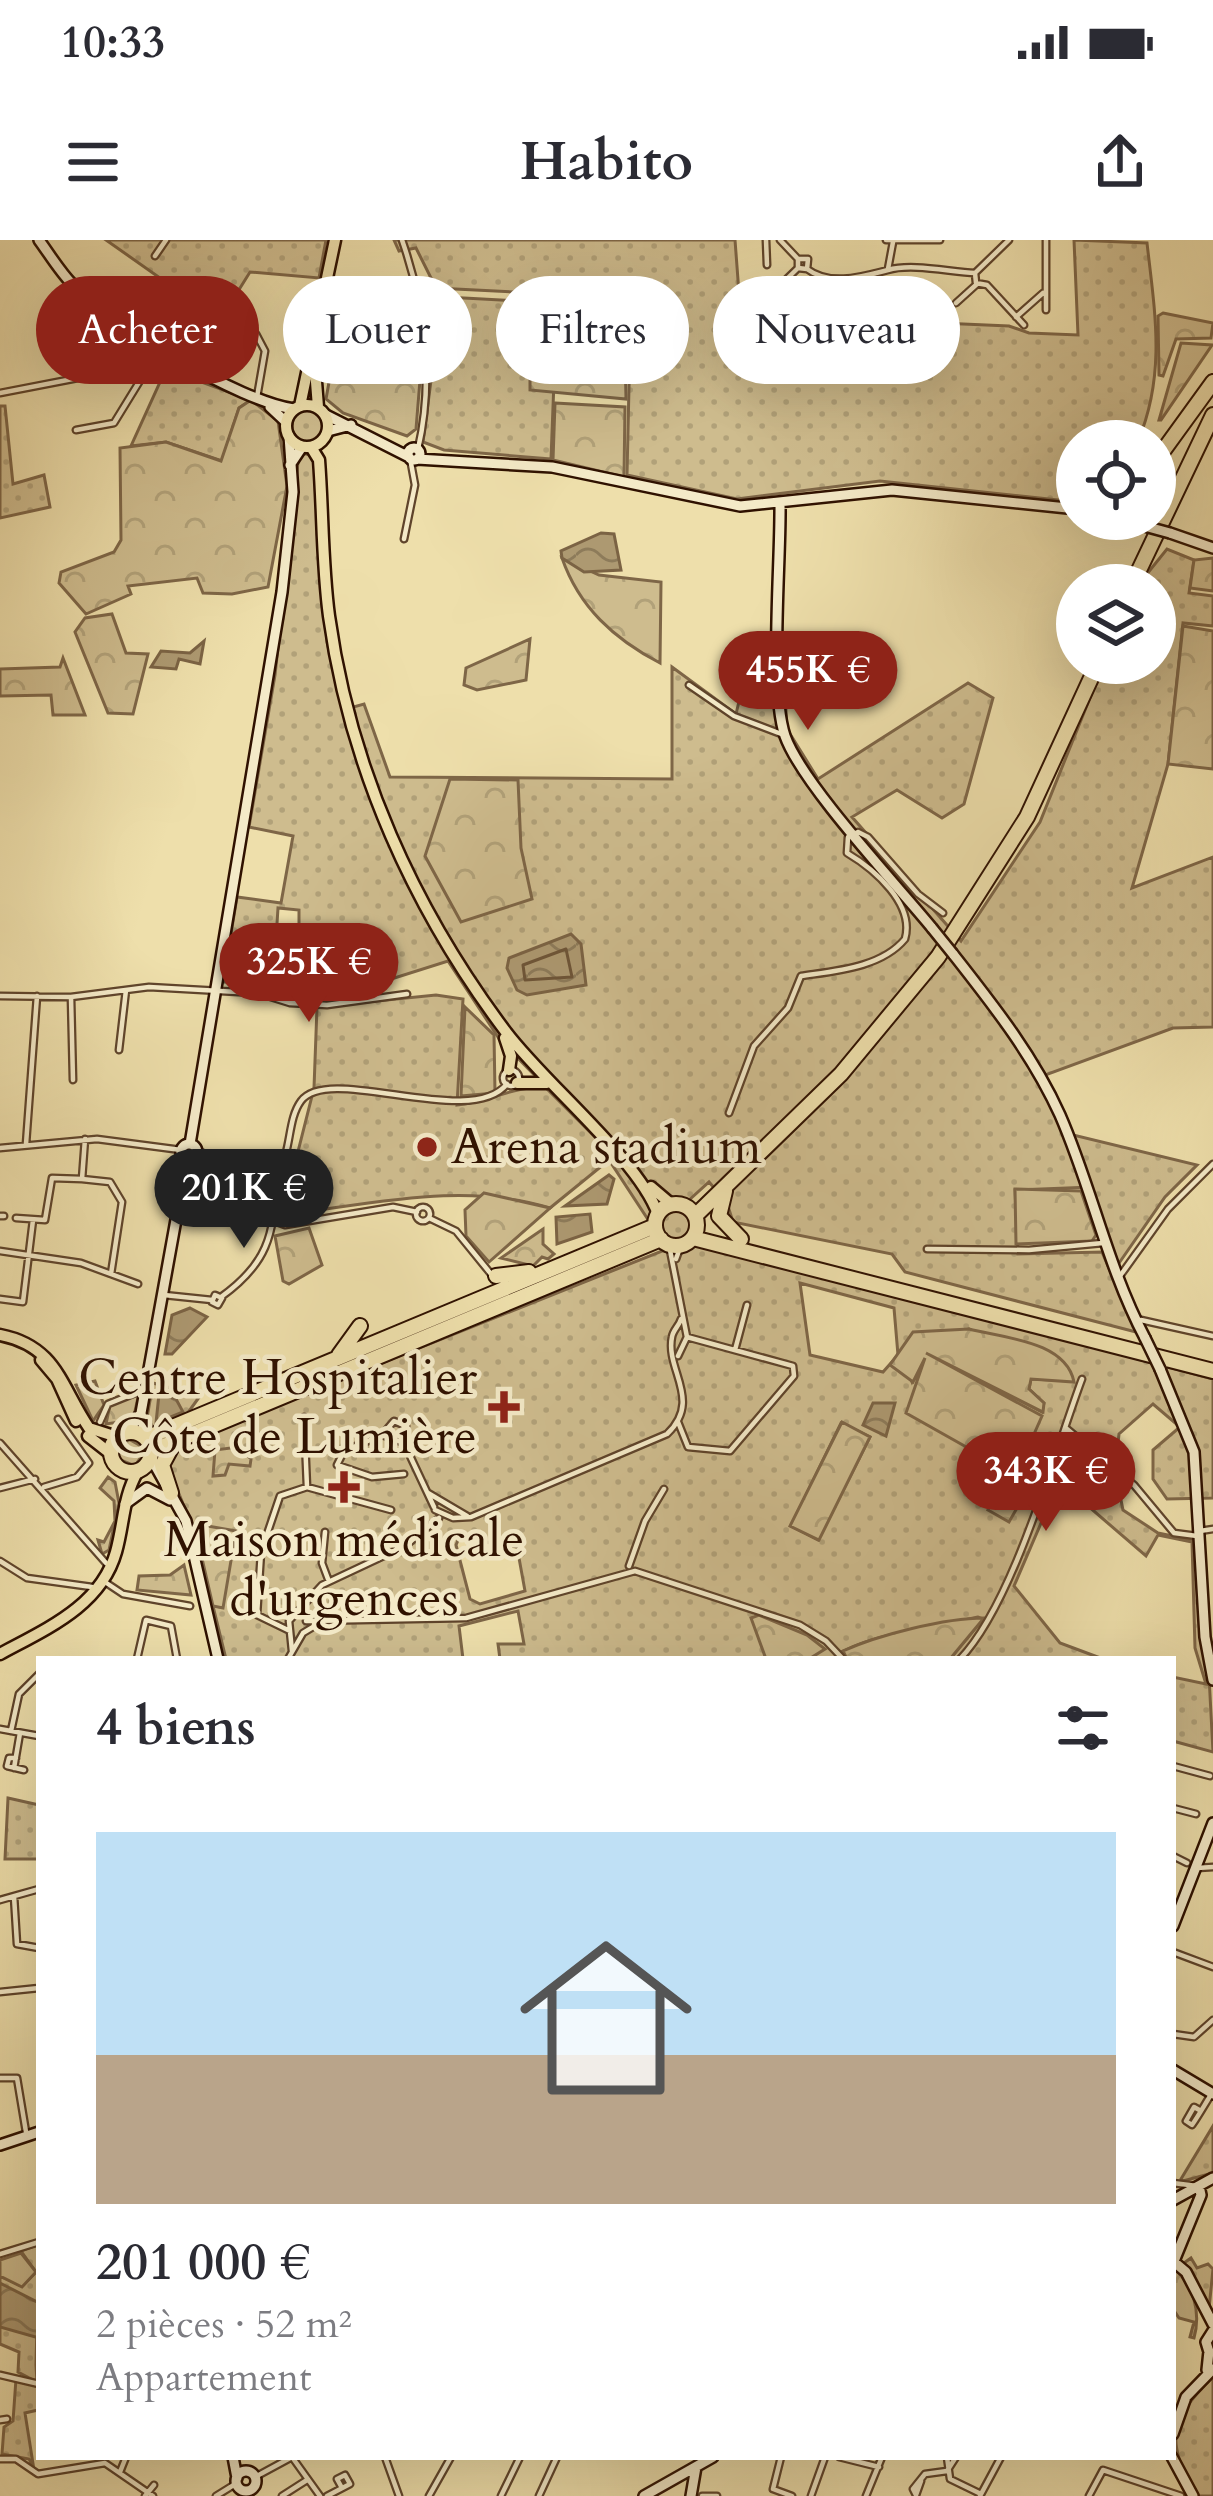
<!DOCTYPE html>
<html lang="fr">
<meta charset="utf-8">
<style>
body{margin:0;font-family:Cardo,serif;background:#f7f7f7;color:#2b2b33;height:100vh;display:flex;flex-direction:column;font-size:45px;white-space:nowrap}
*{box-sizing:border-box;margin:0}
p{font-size:39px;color:#7c7c81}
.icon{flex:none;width:66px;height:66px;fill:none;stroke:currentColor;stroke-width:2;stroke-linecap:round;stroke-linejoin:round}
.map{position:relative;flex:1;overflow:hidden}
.panel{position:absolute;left:36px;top:1416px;width:1140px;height:804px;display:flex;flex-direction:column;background:#fff;border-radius:0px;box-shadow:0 12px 48px #0002}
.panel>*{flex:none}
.guide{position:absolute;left:36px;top:36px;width:1143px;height:108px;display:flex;gap:24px}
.tools{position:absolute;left:1056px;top:180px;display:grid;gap:24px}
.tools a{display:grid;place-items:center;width:120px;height:120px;border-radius:50%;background:#fff;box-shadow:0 12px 48px #0002;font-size:60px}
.price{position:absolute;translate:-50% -102px;padding:0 27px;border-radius:42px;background:#8f2418;color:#fff;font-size:39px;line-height:78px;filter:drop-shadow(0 3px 6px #0008)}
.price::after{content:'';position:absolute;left:50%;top:72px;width:36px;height:27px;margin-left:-18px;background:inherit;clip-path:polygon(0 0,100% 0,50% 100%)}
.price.current{background:#222;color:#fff}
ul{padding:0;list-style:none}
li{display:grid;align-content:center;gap:24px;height:636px;padding:0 60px}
li span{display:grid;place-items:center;height:372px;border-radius:0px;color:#555}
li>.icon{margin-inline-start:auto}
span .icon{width:216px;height:216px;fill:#fffc;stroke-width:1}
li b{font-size:51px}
h2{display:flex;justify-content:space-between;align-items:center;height:144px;padding:0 60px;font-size:51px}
.tag{padding:0 42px;border-radius:54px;background:#fff;box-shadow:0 12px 48px #0002;font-size:42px;line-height:108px}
.tag.current{background:#8f2418;color:#fff}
.status{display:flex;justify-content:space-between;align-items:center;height:84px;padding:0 60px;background:#fff;direction:ltr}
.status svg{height:33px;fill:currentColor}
header{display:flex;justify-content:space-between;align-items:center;height:156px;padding:0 60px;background:#fff;font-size:54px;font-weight:600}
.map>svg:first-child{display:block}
.grass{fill:url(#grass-dots);stroke:#7e6647;stroke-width:3;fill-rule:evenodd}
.forest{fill:url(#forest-crowns);stroke:#7e6647;stroke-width:3}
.water{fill:url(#water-waves);stroke:#7b6344;stroke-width:3}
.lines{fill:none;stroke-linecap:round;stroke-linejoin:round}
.shore{stroke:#6e5538;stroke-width:3}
.street-casing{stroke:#5f442b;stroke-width:9}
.secondary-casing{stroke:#2f1100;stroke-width:14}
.primary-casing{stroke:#2f1100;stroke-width:15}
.highway-casing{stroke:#2f1100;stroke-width:18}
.street{stroke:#f4eac8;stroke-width:4.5}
.secondary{stroke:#f4eac8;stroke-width:9}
.primary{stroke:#eedfab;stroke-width:10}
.highway{stroke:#eedfab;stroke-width:14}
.secondary-bridge-casing{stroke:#2f1100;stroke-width:14;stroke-linecap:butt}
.secondary-bridge{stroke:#f4eac8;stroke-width:9}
.poi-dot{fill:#8f2418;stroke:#f4eac8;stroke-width:4.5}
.labels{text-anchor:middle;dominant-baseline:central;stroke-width:9;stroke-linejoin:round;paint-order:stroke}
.poi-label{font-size:51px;fill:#2f1100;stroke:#f4eac8;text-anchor:start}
</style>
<div class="status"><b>10:33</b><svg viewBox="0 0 49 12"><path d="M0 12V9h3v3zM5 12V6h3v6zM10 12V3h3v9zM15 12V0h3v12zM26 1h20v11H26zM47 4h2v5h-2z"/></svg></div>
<header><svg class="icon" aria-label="menu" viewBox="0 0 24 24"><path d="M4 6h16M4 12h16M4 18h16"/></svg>Habito<svg class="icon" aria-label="share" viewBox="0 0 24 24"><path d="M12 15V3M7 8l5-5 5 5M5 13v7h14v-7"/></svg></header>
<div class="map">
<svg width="1213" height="2256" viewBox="0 0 1213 2256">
<defs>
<pattern id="grass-dots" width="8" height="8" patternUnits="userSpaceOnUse" patternTransform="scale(3)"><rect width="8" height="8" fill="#cebc8e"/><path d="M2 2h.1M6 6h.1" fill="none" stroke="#b1a179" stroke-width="1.8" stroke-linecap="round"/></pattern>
<pattern id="forest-crowns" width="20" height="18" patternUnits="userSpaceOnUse" patternTransform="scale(3)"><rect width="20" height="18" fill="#cebc8e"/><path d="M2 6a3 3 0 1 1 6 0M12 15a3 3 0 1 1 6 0" fill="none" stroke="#b1a179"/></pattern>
<pattern id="water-waves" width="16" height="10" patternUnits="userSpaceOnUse" patternTransform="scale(3)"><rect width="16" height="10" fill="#ad9971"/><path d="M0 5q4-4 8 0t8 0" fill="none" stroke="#8d7b5a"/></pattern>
</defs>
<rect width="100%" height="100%" fill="#eedfab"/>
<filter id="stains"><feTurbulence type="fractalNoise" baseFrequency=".00167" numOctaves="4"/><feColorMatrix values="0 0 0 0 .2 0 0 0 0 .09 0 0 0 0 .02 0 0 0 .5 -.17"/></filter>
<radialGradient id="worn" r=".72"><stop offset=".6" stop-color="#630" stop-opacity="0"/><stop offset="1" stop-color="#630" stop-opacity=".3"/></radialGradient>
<path class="grass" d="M106,0H326L319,38L250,32L194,122L167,105L187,57Z
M394,0H735L739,53L752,55L755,75L1009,86L1029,93L1078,95L1074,0L1147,3C1155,73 1166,134 1138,201H1077V262L880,241L737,259L627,235L631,58L436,48L416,8L399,11Z
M427,56L557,63L551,219L444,210L423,202L433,125L428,122Z
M166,129L251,160L239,168L222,221L166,202L131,206Z
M0,166H5L13,244L44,235L50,267L0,278Z
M292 186a16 16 0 1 1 32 0a16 16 0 1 1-32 0Z
M299,213L312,215L316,222L327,402L343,470L364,464L390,537L672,539V427L736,474L742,449L785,453L787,489L818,539L968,443L993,458L964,564L942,578L897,550L852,577L961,701L1040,582L1104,423H1155V345H1138L1167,309L1194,320L1189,353L1213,356V386L1183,383L1168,524L1132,648L1213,617V787L1173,788L1045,835L1073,895L1197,925L1165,957L1117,1026L1091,947L1015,950L1018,1014L1102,1012L1136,1092L905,1032L892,1014L733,982L727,963L709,942L688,961L668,959L649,981L609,920L550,968C464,941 372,964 282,975L314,848L317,767L436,755L463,759L457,865C490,862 513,846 545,847L597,899L500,800L448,721L366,747L362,717L299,716V670L278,668L273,746L223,742L237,657L281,663L293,596L249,587L275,435Z
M660 985a16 16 0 1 1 32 0a16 16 0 1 1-32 0Z
M699,1002L1213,1139V1258L1167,1259L1153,1239V1210L1180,1187L1153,1164L1119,1194L1115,1230L1123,1270L1158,1293L1202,1302L1213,1512L1173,1501V1437L1206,1444L1195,1408L1192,1302L1158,1295L1146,1316L1088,1266L1113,1234L1075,1204L1014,1346L1060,1403L1103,1419H950L983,1379L978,1377C931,1388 886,1391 843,1411L847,1419H500L498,1404H524L518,1371L459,1386L463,1419H226L213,1366L222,1367L203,1285L198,1301L169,1229L170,1214L184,1202L662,1011H684ZM800,1043L894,1068L898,1115L883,1132L810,1115ZM969,1089L1074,1141L1031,1139L1029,1149L1044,1163L1042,1172L927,1112L912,1142L901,1116ZM841,1183L870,1197L818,1300L791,1286ZM459,1298L517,1307L525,1351L480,1364L470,1359L456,1305Z
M153,1143L200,1156L187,1174L154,1188L147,1178Z
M108,1237L115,1242L119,1263L109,1310L102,1314L98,1300L104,1302L115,1281L114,1261L100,1248Z
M8,1558L39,1565V1619H5Z
M1213,1886V1933L1183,1941L1181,1939Z
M39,2004L36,2125L37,2142L18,2132L19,2112L0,2104V2036L22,2046L36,2032L21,2011Z
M1191,2018L1197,2028L1208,2024L1213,2029L1209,2069L1184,2023Z
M1213,2137V2256H1197C1166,2202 1167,2182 1213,2137Z
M16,2139L39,2147L38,2170L25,2173L34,2230L29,2219L2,2214L4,2187L13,2181Z"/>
<path class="forest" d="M568,60L624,61L626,159L530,150V128L512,125L513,65L559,66Z
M1163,73L1213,83L1211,98L1176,99L1163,136L1159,135L1158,76Z
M338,92L379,95L404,119L403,140H420L416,189L407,196L343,173L326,159Z
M1181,103L1212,105L1161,180H1159Z
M251,160L278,181L287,246L268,347L232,354L203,353L197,338L128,346L131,354L86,374L59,343L61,332L114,312L121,300L120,208L166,202L221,221L239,168Z
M555,163L625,167L624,237L553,220Z
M562,318L599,335L661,342L660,423C614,399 579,367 562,318Z
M1213,318V351L1190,348L1194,320Z
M112,374L126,413L148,414L133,474L108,473L75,392L85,378Z
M1183,386L1213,391V529L1168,524Z
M530,399L526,440L477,450L464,445L466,428Z
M63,418L85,475H53L51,455L0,456V429L60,427Z
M450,539L518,540L521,608L532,659L461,682L425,616Z
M465,767L494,795L495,853L461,856Z
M1015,949L1081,951L1096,995L1092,1001L1016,1004Z
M484,953L550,968L489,1022L466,996L465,970Z
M309,988L322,1025L289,1044L283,1041L275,996Z
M543,989V1004L554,1014L548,1019L542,1017L533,1026L501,1018Z
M969,1089C1004,1098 1066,1101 1074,1142L1031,1139L1029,1149L1044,1163L1043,1172L926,1113L1042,1176L1016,1235L906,1173L925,1118L913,1142L890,1125L913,1092Z
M95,1141L104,1165L93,1181L76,1145Z
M139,1153L133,1180L106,1184L110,1165Z
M842,1182L870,1197L819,1300L790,1286Z
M127,1198L146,1209L135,1226L118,1219L117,1207Z
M238,1207L251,1219L250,1226L229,1224L225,1235L213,1236L215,1210Z
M1011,1235L1029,1247L1009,1282L988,1270Z
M202,1285L236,1291L223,1368L213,1366L198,1301Z
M184,1325L191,1355L137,1350L139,1336L170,1335Z
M759,1375L807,1395L825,1409L809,1419H766L751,1378Z
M984,1378L950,1419H847L843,1411C878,1395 945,1378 984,1378Z
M21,2013L36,2032L22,2047L0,2036V2020Z
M1173,2028C1194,2044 1201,2073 1194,2098L1190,2097L1194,2082L1179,2078L1173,2069Z"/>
<path class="water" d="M601,293L614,294L621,330L584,332L562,318L561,311Z
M204,401L200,424L179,419L176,429L151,427L161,411L190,413Z
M571,694L581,704L586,745L527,755L517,750L507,728L509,718Z
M609,935L614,939L607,964L565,966Z
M590,974L592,992L557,1004L556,977Z
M190,1068L207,1077L172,1114H165L172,1075Z
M159,1154L176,1159L183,1172L156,1183Z
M873,1163H895L886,1196L863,1185Z
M0,2043L39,2063V2098L0,2087Z"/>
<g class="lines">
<path class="shore" d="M566,709L572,737L525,740L523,725Z"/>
<defs>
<path id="street" d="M402,0C425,66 434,140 418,209
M766,0L767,25
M780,0L798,19V28L807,29L808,19H798
M886,0H940
M1046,0V70
M155,16L166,0
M807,29C831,47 864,36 888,30C912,23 950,32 975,33L1009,0
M888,29L893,2
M975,33L976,43L987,45L1024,85
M875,38V66
M956,63L977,44
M760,65L798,28
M1016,77L1043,53
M256,94L265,111L257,157
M0,153L176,119
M76,190L114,183L149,126
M404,299L415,245L410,218
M689,445L734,476L784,495
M0,756L71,757L149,747L258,753L290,763L327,765L407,754
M71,757L73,840
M119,810L126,750
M503 838a8 8 0 1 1 16 0a8 8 0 1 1-16 0Z
M729,873L754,806L788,768L801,736C834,731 881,728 905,699C915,664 874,629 847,613L848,597L858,592L868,597L918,654L943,673
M85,899L82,939L110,942L122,962L111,1034
M26,904L37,756
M0,908L97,899L181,910
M197,911L270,935
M278,931C292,911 287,880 301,861C329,823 470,890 507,844
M272,932L281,933L279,941L271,940Z
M416 974a7 7 0 1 1 14 0a7 7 0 1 1-14 0Z
M0,976H4
M16,978L45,980L52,938L82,939
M429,978L456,991L491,1034
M274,981L285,985L393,967L417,972
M669,1005L687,1097L678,1116
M927,1009L1029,1010L1103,1003
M0,1011L81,1023L138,1044
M676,1019L681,1005
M1120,1036L1168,969L1213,924
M164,1055L212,1060
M215,1055L222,1058L218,1065L212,1062Z
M221,1057C267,1024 274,996 276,942
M0,1059L23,1062L33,980
M1141,1080L1213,1096
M735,1110L747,1065
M304,1177L307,1247
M100,1182L108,1164L145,1149
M678,1182L688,1207L730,1211L794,1136L793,1126L687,1097
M1067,1189L1134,1245L1174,1293L1197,1296
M382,1195L344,1211L337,1225L372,1237L404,1234
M0,1203L106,1323
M404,1203L406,1186L394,1181L382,1195L404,1203L434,1267
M44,1247L77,1237L89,1223L58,1179
M0,1248L35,1239
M428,1253L467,1276
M435,1270L453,1278L471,1277L667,1194C703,1160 665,1130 672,1097C673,1090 679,1086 681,1079
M1200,1291L1213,1289
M325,1292L322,1323L328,1339
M0,1321L27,1338L92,1347
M629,1326L645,1281L664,1249
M105,1342L123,1354L190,1366
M306,1381L466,1378L635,1331L800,1385L826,1401L843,1419
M290,1391L257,1375L261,1312L280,1256L307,1247L391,1270
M292,1411L289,1381L322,1345L405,1306L439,1278
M137,1419L146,1380L171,1386L177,1419
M288,1419L303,1393L318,1384
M960,1419C1013,1364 1054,1214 1082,1139
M0,1489L39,1496
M11,1491L19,1454L39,1434
M16,1518H9L7,1526L24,1530
M1173,1526L1210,1536
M14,1528L20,1493
M1173,1568L1196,1574
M1173,1616L1187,1623
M1197,1628L1213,1627
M14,1656L17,1704L39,1708
M0,1660L39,1649
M1173,1712L1213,1727
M0,1752L39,1748
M1173,1794L1194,1797L1213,1780
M0,1838H17L26,1892
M1201,1871L1194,1867L1186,1881L1192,1885C1199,1875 1205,1864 1212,1853
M1173,1943L1197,1946
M0,2014L39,2002
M0,2135L39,2144
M0,2180L7,2179
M292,2217L320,2256
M385,2217L399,2256
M781,2217L773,2249L792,2256
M839,2217L879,2227
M947,2217L950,2239L981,2254
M0,2219H16L38,2234L105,2223L153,2256
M947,2231L956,2217
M120,2232L126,2217
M255,2237L292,2217
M921,2241L916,2255L913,2249L925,2234L947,2231
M145,2256L154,2245
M216,2256L237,2243
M282,2256L307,2240
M327,2256L350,2244L345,2235L337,2239L342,2248
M429,2256L451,2217
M501,2256L520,2217
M539,2256L557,2217
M702,2256H717
M811,2256L825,2217
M866,2256L882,2217
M980,2256L1001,2217
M1089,2256L1103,2230L1181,2256"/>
<path id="secondary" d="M39,0C50,15 60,32 73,45C111,85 241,162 294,169
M270,167L286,182
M326,175L409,217
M328,191L351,185
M408 214a6 6 0 1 1 12 0a6 6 0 1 1-12 0Z
M417,219L552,227L740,266L892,250L1077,269
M290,225L302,207
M780,264C781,321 769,448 785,496C802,544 896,644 932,688
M1121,279L1137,284
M1170,293L1213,308
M953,714C993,765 1033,815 1060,875C1092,948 1107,1026 1145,1098
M190,904L282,352L293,252L289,196
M181 912a8 8 0 1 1 16 0a8 8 0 1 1-16 0Z
M1160,1129L1194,1212L1205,1397L1213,1440
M128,1192L141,1173
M145,1196L141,1173L187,919
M151,1218L186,1281L218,1419
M125,1264L147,1248L170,1260
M1173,1686L1213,1583
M1173,1830L1213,1854
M0,1905L39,1892
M1173,1960L1213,1938
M1173,2021L1186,2032L1213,2084
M1174,2021L1201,1955L1199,1946
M1209,2112L1206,2102L1213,2091
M1207,2130L1209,2111
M1173,2194L1186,2157L1213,2129
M233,2217L237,2238
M1172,2217L1193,2256
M236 2241a10 10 0 1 1 20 0a10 10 0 1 1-20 0Z
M644,2256L713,2217
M691,2256L696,2227"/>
<path id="primary" d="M315,129L318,167
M286 186a21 21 0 1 1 42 0a21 21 0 1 1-42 0Z
M300,166L335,0
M311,207L319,220C323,272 322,324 329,376C350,528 414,670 506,792C546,845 638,919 658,974
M505,798L511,816L509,830
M517,843H547
M651,947L671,964
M0,1095C57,1106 61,1147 89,1188L117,1197
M41,1120L57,1139L76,1181
M88,1196L111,1214
M0,1414C46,1389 101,1366 116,1312C124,1284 123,1256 138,1231"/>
<path id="highway" d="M1155,222L1213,142
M1132,345L1213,175
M725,951L719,976L741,999
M655 985a21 21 0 1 1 42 0a21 21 0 1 1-42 0Z
M695,976L841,834L938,717L1027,577L1098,423
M693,998L1213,1131
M496,1036L529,1032
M339,1115L360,1086
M111 1212a20 20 0 1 1 40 0a20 20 0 1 1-40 0Z
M146,1198L655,986
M152,1211L661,999
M171,1253L162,1225L175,1201"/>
</defs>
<use href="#street" class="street-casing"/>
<use href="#secondary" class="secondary-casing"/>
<use href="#primary" class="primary-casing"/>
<use href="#highway" class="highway-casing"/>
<use href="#street" class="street"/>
<use href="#secondary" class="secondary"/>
<use href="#primary" class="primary"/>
<use href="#highway" class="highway"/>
<defs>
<path id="secondary-bridge" d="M1137,284L1170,293
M932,688L953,714
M1145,1098L1160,1129"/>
</defs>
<use href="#secondary-bridge" class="secondary-bridge-casing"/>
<use href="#secondary-bridge" class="secondary-bridge"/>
</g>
<g class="poi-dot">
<circle cx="427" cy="907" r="12"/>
<path d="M498 1149h12v12h12v12h-12v12h-12v-12h-12v-12h12z"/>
<path d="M338 1229h12v12h12v12h-12v12h-12v-12h-12v-12h12z"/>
</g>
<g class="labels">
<g class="poi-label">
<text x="451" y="907">Arena stadium</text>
<text x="477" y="1138" text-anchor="end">Centre Hospitalier<tspan x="477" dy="59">Côte de Lumière</tspan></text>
<text x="344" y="1300" text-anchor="middle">Maison médicale<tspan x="344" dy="59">d'urgences</tspan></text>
</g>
</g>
<rect width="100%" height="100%" filter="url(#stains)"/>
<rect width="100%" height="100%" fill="url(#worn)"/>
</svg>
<div class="tools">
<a><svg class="icon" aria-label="locate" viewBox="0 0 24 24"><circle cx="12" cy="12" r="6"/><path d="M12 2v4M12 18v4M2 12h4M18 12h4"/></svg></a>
<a><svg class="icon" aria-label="layers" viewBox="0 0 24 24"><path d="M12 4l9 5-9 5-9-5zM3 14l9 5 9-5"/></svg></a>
</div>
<b class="price" style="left:808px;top:493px">455K €</b>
<b class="price" style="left:309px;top:785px">325K €</b>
<b class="price current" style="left:244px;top:1011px">201K €</b>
<b class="price" style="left:1046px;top:1294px">343K €</b>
<div class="guide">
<a class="tag current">Acheter</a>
<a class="tag">Louer</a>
<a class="tag">Filtres</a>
<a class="tag">Nouveau</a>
</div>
<section class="panel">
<h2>4 biens<svg class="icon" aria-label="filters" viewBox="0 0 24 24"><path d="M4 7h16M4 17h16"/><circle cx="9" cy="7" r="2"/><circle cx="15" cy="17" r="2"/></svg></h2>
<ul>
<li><span style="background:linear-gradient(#bfe0f5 60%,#b9a48a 0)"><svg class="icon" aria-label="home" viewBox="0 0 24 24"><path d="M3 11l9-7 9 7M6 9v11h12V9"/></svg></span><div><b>201 000 €</b><p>2 pièces · 52 m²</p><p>Appartement</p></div></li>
</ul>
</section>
</div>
